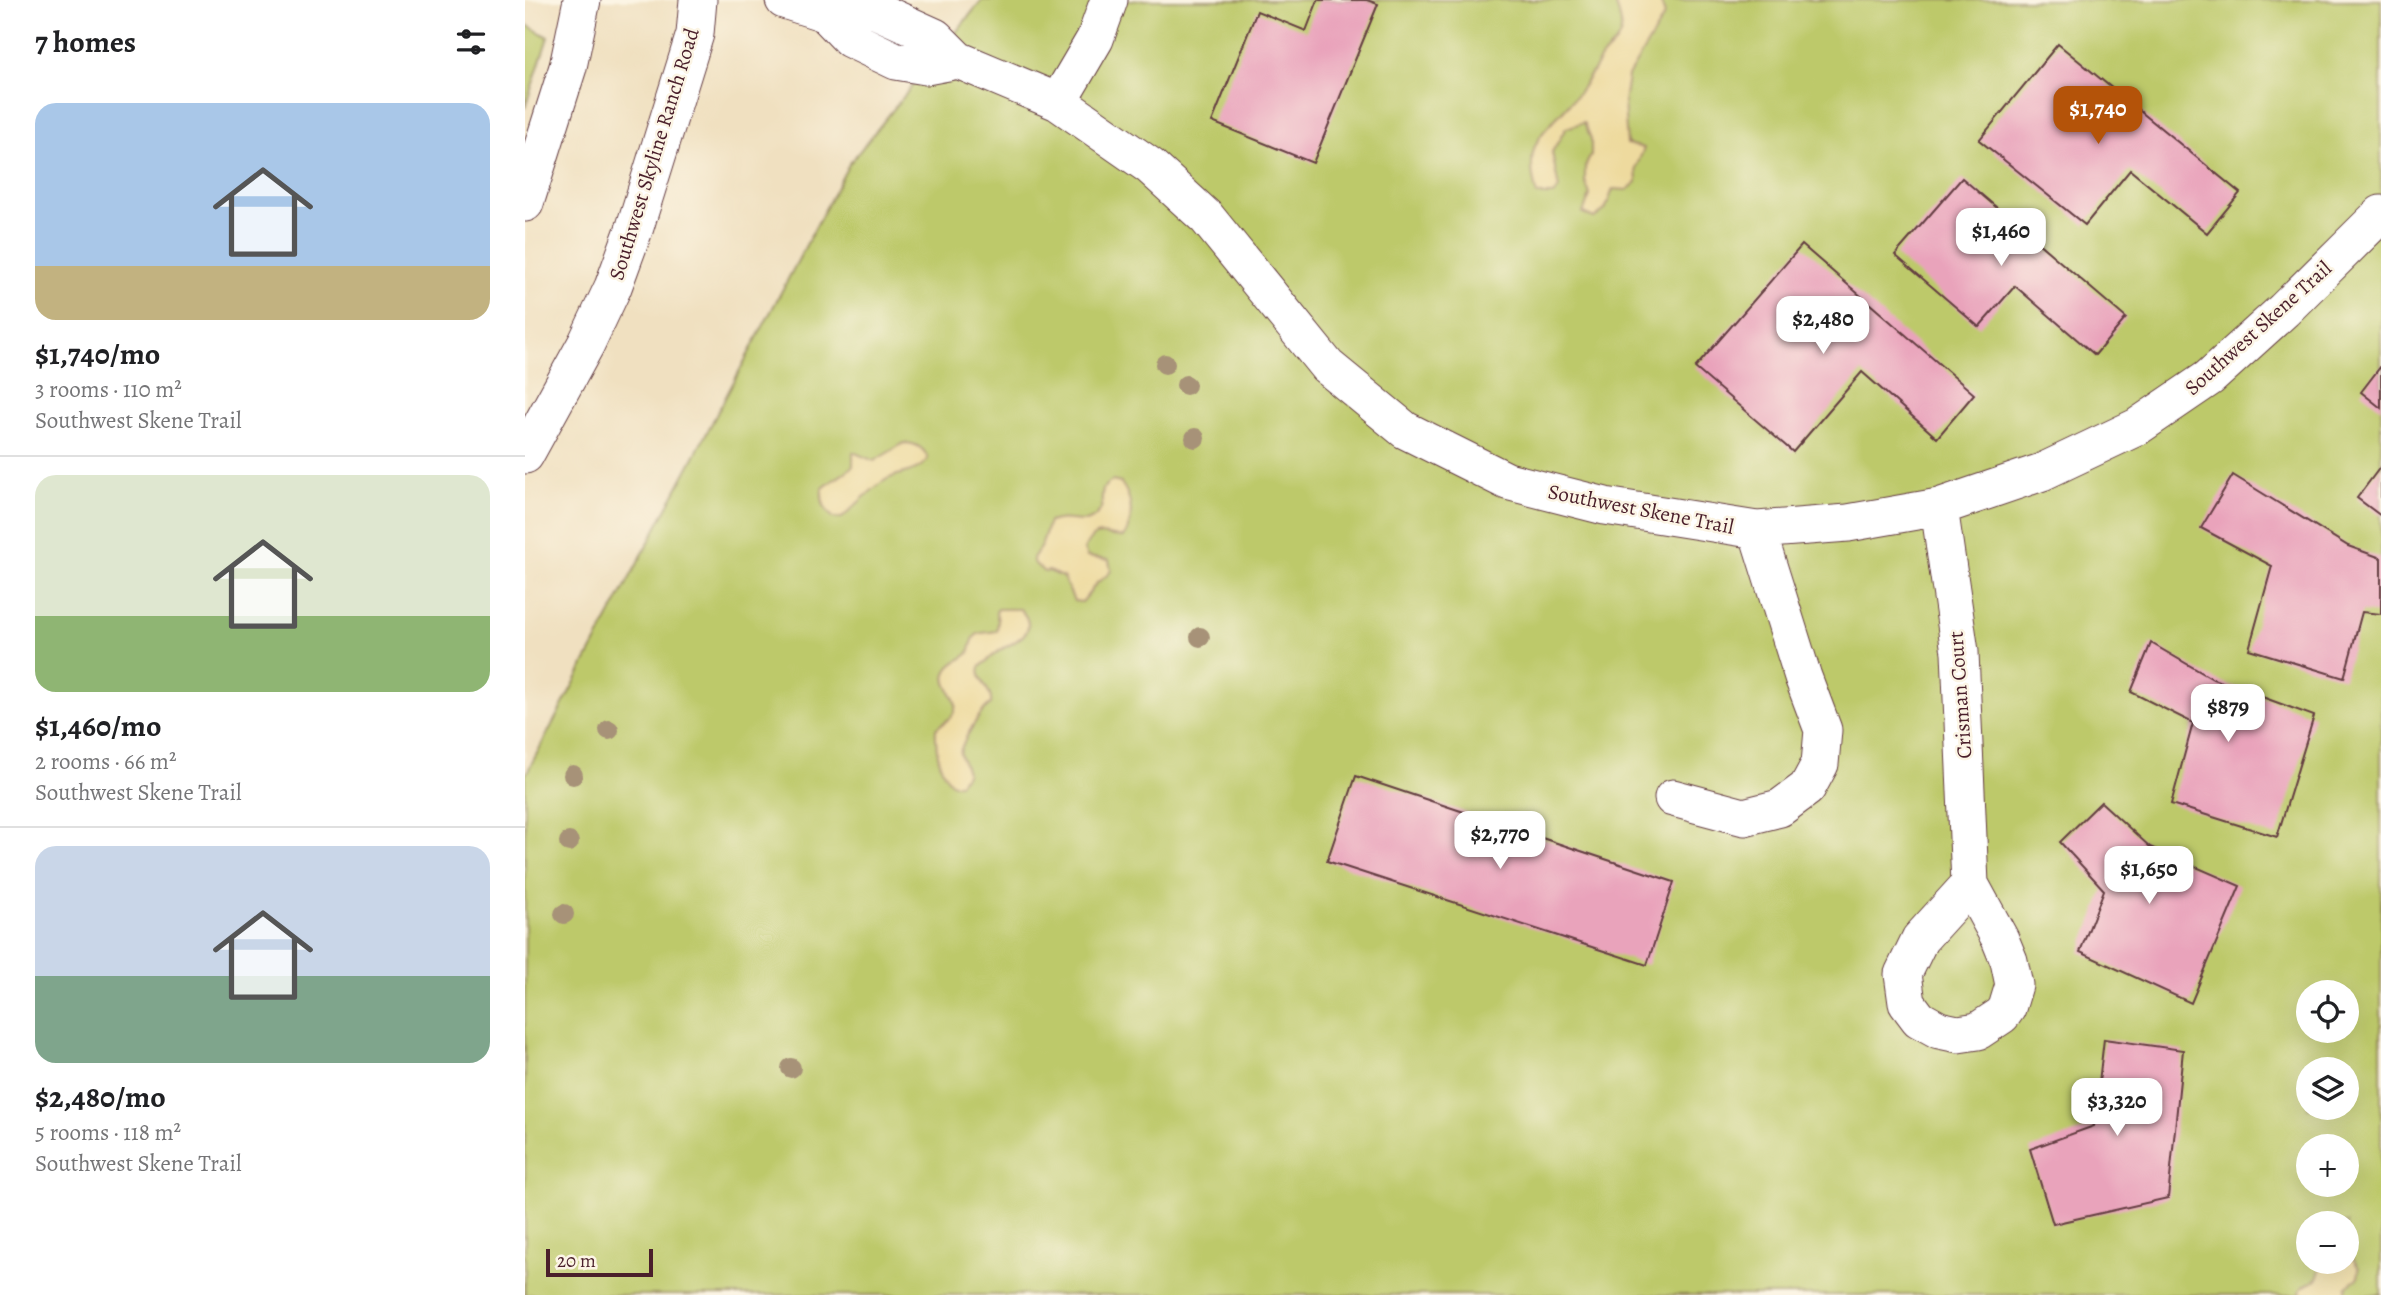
<!DOCTYPE html>
<meta charset="utf-8">
<style>
body{margin:0;font-family:Alegreya,serif;background:#f6f6f6;color:#202124;height:100vh;display:flex;flex-direction:column;font-size:26px;white-space:nowrap}
*{box-sizing:border-box;margin:0}
p{font-size:23px;color:#757577}
.icon{flex:none;width:38px;height:38px;fill:none;stroke:currentColor;stroke-width:2;stroke-linecap:round;stroke-linejoin:round}
.map{position:relative;flex:1;overflow:hidden}
.panel{display:flex;flex-direction:column;background:#fff;width:525px}
.panel>*{flex:none}
.controls{position:absolute;left:1771px;top:980px;display:grid;gap:14px}
.controls a{display:grid;place-items:center;width:63px;height:63px;border-radius:50%;background:#fff;box-shadow:0 7px 28px #0002;font-size:35px}
.scale{position:absolute;left:21px;bottom:18px;width:107px;box-sizing:border-box;padding-left:7px;border:4px solid #4a1f2b;border-top:0;font-size:19px;line-height:24px;white-space:nowrap;color:#4a1f2b;-webkit-text-stroke:5px #fcf5e5;paint-order:stroke}
.price{position:absolute;translate:-50% -60px;padding:0 16px;border-radius:14px;background:#fff;color:#222;font-size:23px;line-height:46px;filter:drop-shadow(0 2px 4px #0008)}
.price::after{content:'';position:absolute;left:50%;top:42px;width:21px;height:16px;margin-left:-10px;background:inherit;clip-path:polygon(0 0,100% 0,50% 100%)}
.price.selected{background:#b45309;color:#fff}
ul{padding:0;list-style:none}
li{display:grid;align-content:center;gap:14px;height:371px;padding:0 35px}
li+li{border-top:2px solid #e0e0e0}
li span{display:grid;place-items:center;height:217px;border-radius:21px;color:#555}
li>.icon{margin-inline-start:auto}
span .icon{width:126px;height:126px;fill:#fffc;stroke-width:1}
li b{font-size:30px}
h2{display:flex;justify-content:space-between;align-items:center;height:84px;padding:0 35px;font-size:30px}
main{display:flex;flex:1;min-height:0}
.map>svg:first-child{display:block}
.green{fill:#bdc96a;stroke:#84744a;stroke-width:2;fill-rule:evenodd}
.sand{fill:#eeda9e;stroke:#9c7c64;stroke-width:2}
.building{fill:#e9a3bb}
.lines{fill:none;stroke-linecap:round;stroke-linejoin:round}
.minor-casing{stroke:#633c41;stroke-width:39}
.minor{stroke:#fff;stroke-width:37}
.tree{fill:#a79278}
.labels{text-anchor:middle;dominant-baseline:central;stroke-width:5;stroke-linejoin:round;paint-order:stroke}
.street-label{font-size:21px;fill:#4a1f2b;stroke:#fcf5e5}
</style>
<main>
<section class="panel">
<h2>7 homes<svg class="icon" aria-label="filters" viewBox="0 0 24 24"><path d="M4 7h16M4 17h16"/><circle cx="9" cy="7" r="2"/><circle cx="15" cy="17" r="2"/></svg></h2>
<ul>
<li><span style="background:linear-gradient(#a9c7e8 75%,#c2b280 0)"><svg class="icon" aria-label="home" viewBox="0 0 24 24"><path d="M3 11l9-7 9 7M6 9v11h12V9"/></svg></span><div><b>$1,740/mo</b><p>3 rooms · 110 m²</p><p>Southwest Skene Trail</p></div></li>
<li><span style="background:linear-gradient(#dfe7d0 65%,#8fb573 0)"><svg class="icon" aria-label="home" viewBox="0 0 24 24"><path d="M3 11l9-7 9 7M6 9v11h12V9"/></svg></span><div><b>$1,460/mo</b><p>2 rooms · 66 m²</p><p>Southwest Skene Trail</p></div></li>
<li><span style="background:linear-gradient(#c9d6e8 60%,#7fa58c 0)"><svg class="icon" aria-label="home" viewBox="0 0 24 24"><path d="M3 11l9-7 9 7M6 9v11h12V9"/></svg></span><div><b>$2,480/mo</b><p>5 rooms · 118 m²</p><p>Southwest Skene Trail</p></div></li>
</ul>
</section>
<div class="map">
<svg width="1856" height="1295" viewBox="0 0 1856 1295">
<rect width="100%" height="100%" fill="#fcf5e5"/>
<filter id="ink" filterUnits="userSpaceOnUse"><feTurbulence type="fractalNoise" baseFrequency=".0143" numOctaves="2"/><feDisplacementMap in="SourceGraphic" scale="14" xChannelSelector="R" yChannelSelector="G"/><feConvolveMatrix kernelMatrix="1 2 1 2 8 2 1 2 1" color-interpolation-filters="sRGB"/></filter>
<filter id="wash" filterUnits="userSpaceOnUse"><feTurbulence type="fractalNoise" baseFrequency=".00686" numOctaves="4" result="noise"/><feDisplacementMap in="SourceGraphic" scale="28" xChannelSelector="R" yChannelSelector="G"/><feGaussianBlur stdDeviation="1.57" result="paint"/><feColorMatrix in="noise" values="0 0 0 0 0 0 0 0 0 0 0 0 0 0 0 0 0 1.4 0 .05"/><feComposite in="paint" operator="in"/></filter>
<g filter="url(#wash)">
<rect width="100%" height="100%" fill="#f0e0c0"/>
<path class="green" d="M457,0H1856V1295H0V776L324,164ZM1783,992H1822V1031H1783ZM1783,1069H1822V1108H1783ZM1783,1146H1822V1185H1783ZM1783,1223H1822V1262H1783Z
M0,24L23,37L0,108Z"/>
<path class="sand" d="M1089,0H1135L1140,15L1103,76L1099,102L1102,144L1119,148L1111,168L1112,182L1102,190L1088,189L1080,210L1069,218L1058,213L1065,195L1060,181V167L1066,155V139L1059,122L1041,128L1027,152L1034,189L1028,195H1012C996,139 1019,135 1050,97C1060,85 1068,70 1077,57C1083,49 1095,42 1096,31C1098,22 1092,9 1089,0Z
M379,443C390,443 399,447 403,459C391,475 374,471 359,481C344,491 330,506 317,518H309C299,511 296,501 297,489C307,480 317,476 328,466V452L349,461Z
M587,481L596,483C608,498 609,520 599,537C578,537 570,525 559,550L562,557L584,560L586,571C582,577 577,578 572,583C567,588 563,596 557,602L549,601L538,577L524,571L519,572L508,562V558L516,546L524,522C546,513 562,532 576,509C579,496 572,490 587,481Z
M473,609H495C515,630 494,640 477,649C469,654 462,661 455,667C451,681 468,689 466,704C457,708 437,742 435,753L442,772L434,784H428C414,775 410,745 411,729C416,723 424,721 428,714C438,698 414,687 422,671C427,661 437,660 444,653C450,628 452,635 472,631L473,621L471,612Z
M1822,1250L1834,1268L1833,1278L1822,1286L1820,1295H1775L1776,1289C1786,1280 1798,1281 1794,1262H1822Z"/>
<g id="blocks">
<path class="building" d="M793,0H842L853,4L788,163L687,122L732,11L781,31Z
M1533,44L1715,193L1682,233L1605,170L1560,225L1454,140Z
M1437,178L1601,318L1570,355L1490,286L1454,327L1370,255Z
M1277,245L1449,394L1412,438L1337,372L1268,452L1170,368Z
M1856,366V408L1836,392Z
M1856,466V516L1832,498Z
M1708,475L1823,546L1856,558V614L1837,612L1819,678L1724,649L1747,566L1676,528Z
M1626,643L1688,679L1789,716L1752,837L1646,804L1668,723L1606,692Z
M831,776L1149,882L1122,965L802,861Z
M1576,802L1625,847L1715,886L1666,1003L1555,952L1579,890L1535,842Z
M1579,1039L1658,1050L1643,1198L1528,1224L1505,1149L1569,1126Z"/>
</g>
</g>
<g filter="url(#ink)">
<use href="#blocks" fill-opacity="0" stroke="#633c41" stroke-width="2"/>
<g class="lines">
<defs>
<path id="minor" d="M259,0L300,13L339,5L410,37L433,60L533,102L625,166L682,218L802,366L880,430L982,481L1080,506L1232,530L1323,523L1414,507L1517,472L1612,427L1684,378L1759,310L1856,214
M300,13L325,39L371,61L401,66L433,60
M533,102L570,39L584,0
M0,203L43,67L57,0
M0,455L61,344L88,287L110,227L170,34L173,0
M1414,507L1435,652L1445,884L1475,939L1484,961L1489,985L1482,1008L1477,1015L1453,1031L1433,1034L1414,1030L1394,1019L1382,1003L1378,974L1395,939L1445,884
M1148,798L1219,817L1255,808L1282,788L1295,764L1298,730L1278,677L1232,530"/>
</defs>
<use href="#minor" class="minor-casing"/>
<use href="#minor" class="minor"/>
</g>
<g class="tree">
<circle cx="640" cy="364" r="10"/>
<circle cx="661" cy="385" r="10"/>
<circle cx="670" cy="438" r="10"/>
<circle cx="675" cy="637" r="10"/>
<circle cx="84" cy="730" r="10"/>
<circle cx="48" cy="775" r="10"/>
<circle cx="44" cy="842" r="10"/>
<circle cx="39" cy="914" r="10"/>
<circle cx="266" cy="1068" r="10"/>
</g>
</g>
<g class="labels">
<g class="street-label">
<text transform="translate(129 154) rotate(-73)">Southwest Skyline Ranch Road</text>
<text transform="translate(1733 328) rotate(-42)">Southwest Skene Trail</text>
<text transform="translate(1116 509) rotate(11)">Southwest Skene Trail</text>
<text transform="translate(1435 695) rotate(-94)">Crisman Court</text>
</g>
</g>
</svg>
<div class="controls">
<a><svg class="icon" aria-label="locate" viewBox="0 0 24 24"><circle cx="12" cy="12" r="6"/><path d="M12 2v4M12 18v4M2 12h4M18 12h4"/></svg></a>
<a><svg class="icon" aria-label="layers" viewBox="0 0 24 24"><path d="M12 4l9 5-9 5-9-5zM3 14l9 5 9-5"/></svg></a>
<a>+</a>
<a>−</a>
</div>
<div class="scale">20 m</div>
<b class="price selected" style="left:1573px;top:146px">$1,740</b>
<b class="price" style="left:1476px;top:268px">$1,460</b>
<b class="price" style="left:1298px;top:356px">$2,480</b>
<b class="price" style="left:1703px;top:744px">$879</b>
<b class="price" style="left:975px;top:871px">$2,770</b>
<b class="price" style="left:1624px;top:906px">$1,650</b>
<b class="price" style="left:1592px;top:1138px">$3,320</b>
</div>
</main>
